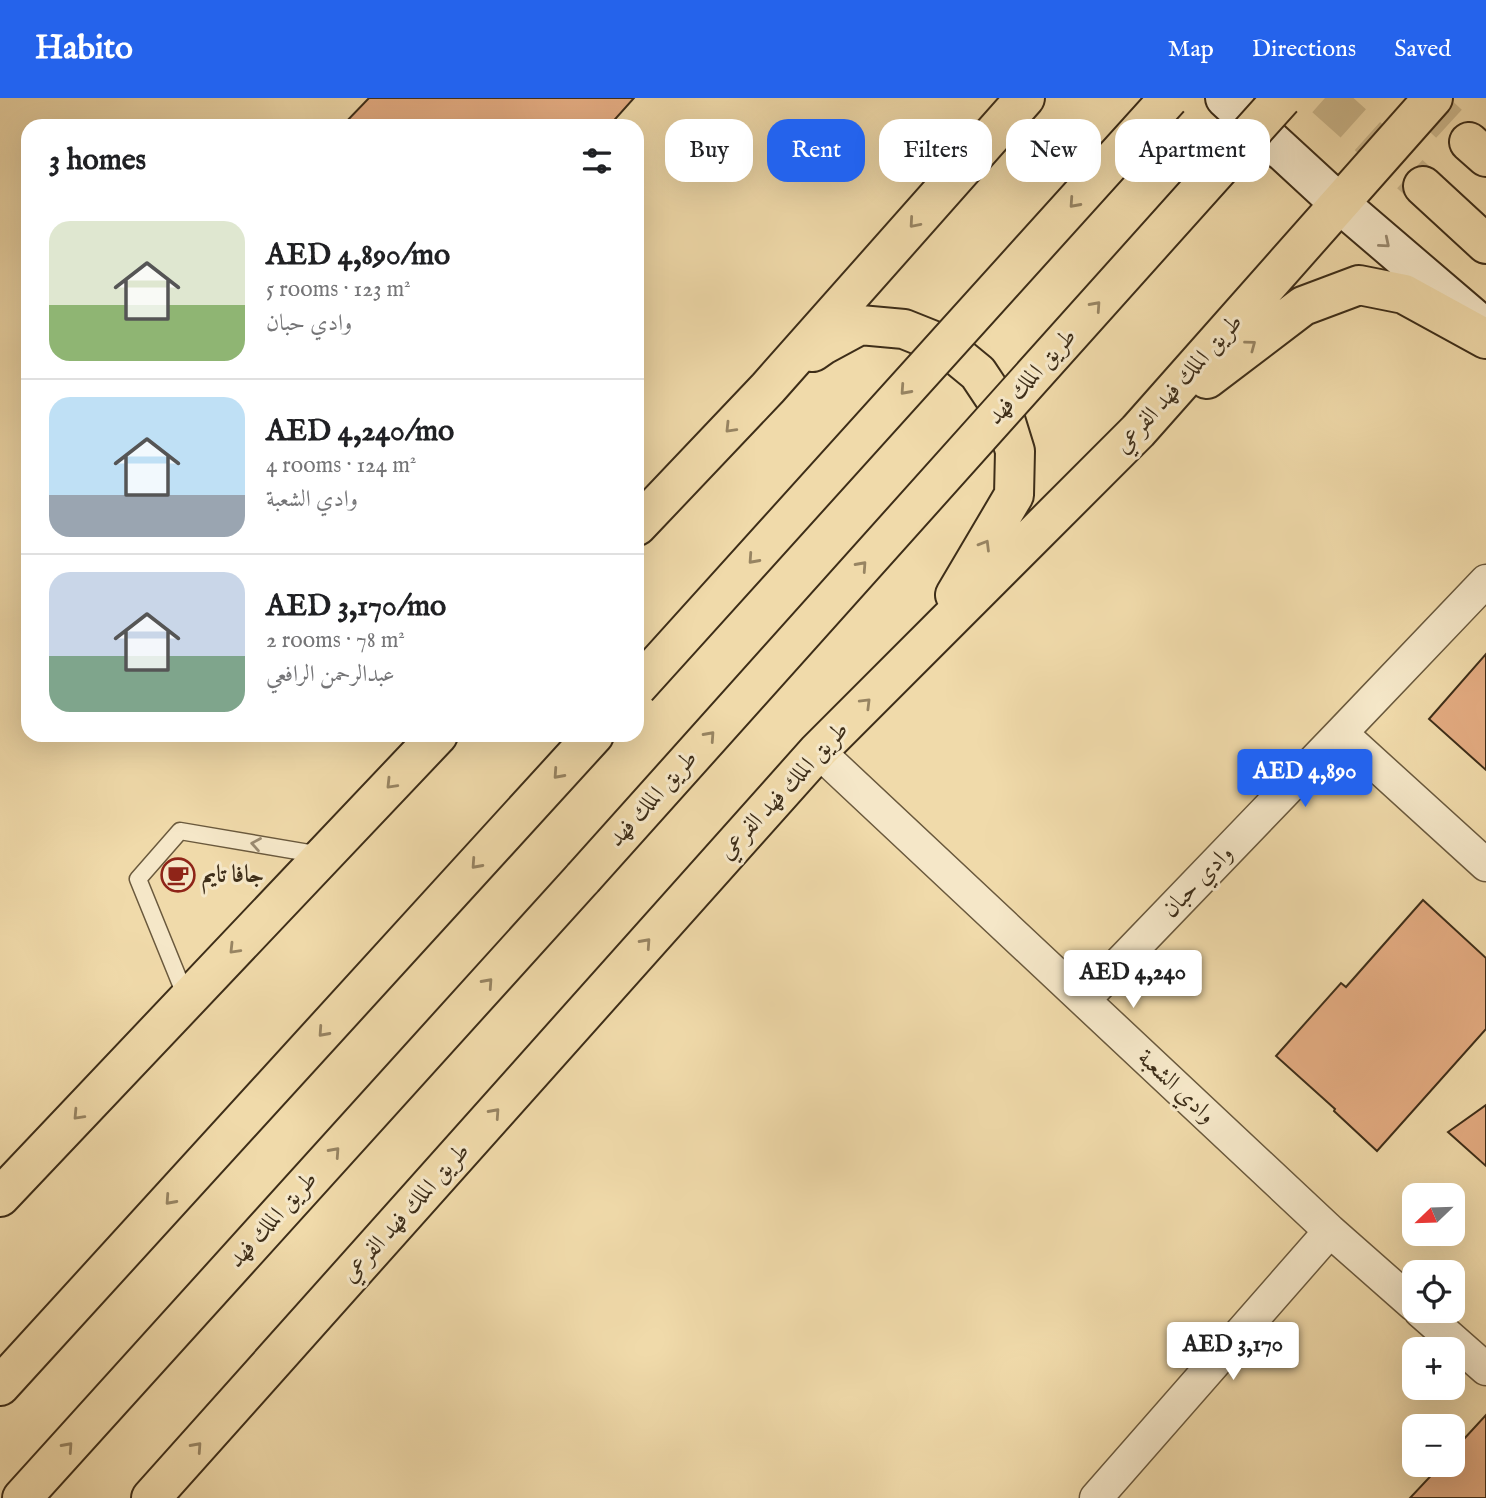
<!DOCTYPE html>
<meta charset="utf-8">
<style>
body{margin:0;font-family:"IM FELL English",Amiri,serif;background:#f6f6f6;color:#202124;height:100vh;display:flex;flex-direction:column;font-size:26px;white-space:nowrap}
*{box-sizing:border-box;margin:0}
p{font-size:23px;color:#757577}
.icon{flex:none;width:38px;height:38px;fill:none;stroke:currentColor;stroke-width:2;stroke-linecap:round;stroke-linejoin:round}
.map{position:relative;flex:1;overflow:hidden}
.details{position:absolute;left:21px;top:21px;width:623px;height:623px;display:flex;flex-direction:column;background:#fff;border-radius:21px;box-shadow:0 7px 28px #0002}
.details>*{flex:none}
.guide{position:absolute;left:665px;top:21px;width:665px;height:63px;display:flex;gap:14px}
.needle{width:46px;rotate:247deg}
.controls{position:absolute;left:1402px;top:1085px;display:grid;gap:14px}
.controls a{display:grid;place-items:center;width:63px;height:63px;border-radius:14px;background:#fff;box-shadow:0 7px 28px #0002;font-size:35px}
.price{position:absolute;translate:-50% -60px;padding:0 16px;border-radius:7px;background:#fff;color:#222;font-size:23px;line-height:46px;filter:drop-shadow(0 2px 4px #0008)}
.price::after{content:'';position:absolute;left:50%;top:42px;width:21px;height:16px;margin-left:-10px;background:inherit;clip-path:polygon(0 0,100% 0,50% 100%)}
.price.active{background:#2563eb;color:#fff}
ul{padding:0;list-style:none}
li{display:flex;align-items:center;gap:21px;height:175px;padding:0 28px}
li+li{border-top:2px solid #e0e0e0}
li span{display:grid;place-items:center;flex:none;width:196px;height:140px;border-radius:21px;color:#555}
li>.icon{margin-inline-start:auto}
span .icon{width:84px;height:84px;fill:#fffc;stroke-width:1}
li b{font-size:30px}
h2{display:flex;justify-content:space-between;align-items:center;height:84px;padding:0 28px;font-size:30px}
.tag{padding:0 24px;border-radius:21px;background:#fff;box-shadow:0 7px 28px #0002;font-size:24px;line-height:63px}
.tag.active{background:#2563eb;color:#fff}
header{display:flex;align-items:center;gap:42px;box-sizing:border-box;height:98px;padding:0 35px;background:#2563eb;color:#fff}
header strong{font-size:33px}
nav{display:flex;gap:38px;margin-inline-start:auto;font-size:24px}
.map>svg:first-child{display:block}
.building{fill:#e4ac82;stroke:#3e2e19;stroke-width:2}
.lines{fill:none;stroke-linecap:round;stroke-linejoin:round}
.primary-tunnel{stroke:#ccb88d;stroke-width:38;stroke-dasharray:38 19;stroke-linecap:butt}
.service-casing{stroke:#6a593d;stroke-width:19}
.minor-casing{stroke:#6a593d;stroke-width:35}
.secondary-casing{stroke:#3e2e19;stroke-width:42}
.primary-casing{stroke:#3e2e19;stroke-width:42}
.motorway-casing{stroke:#3e2e19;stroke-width:42}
.service{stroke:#f5e7c8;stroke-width:16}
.minor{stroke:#f5e7c8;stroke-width:32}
.secondary{stroke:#f5e7c8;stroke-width:38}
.primary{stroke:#f0daaa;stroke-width:38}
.motorway{stroke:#f0daaa;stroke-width:38}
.motorway-bridge-casing{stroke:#3e2e19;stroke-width:42;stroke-linecap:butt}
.motorway-bridge{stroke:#f0daaa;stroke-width:38}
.oneway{stroke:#978462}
.oneway2{stroke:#9a8a70}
.labels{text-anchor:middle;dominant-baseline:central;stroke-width:6;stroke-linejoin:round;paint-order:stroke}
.street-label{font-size:24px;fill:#3e2e19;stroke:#f5e7c8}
.poi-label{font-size:24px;font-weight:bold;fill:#3e2e19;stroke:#f5e7c8;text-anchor:start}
</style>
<header>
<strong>Habito</strong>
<nav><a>Map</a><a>Directions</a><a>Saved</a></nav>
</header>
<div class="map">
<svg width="1486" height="1400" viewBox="0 0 1486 1400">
<rect width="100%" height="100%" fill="#f0daaa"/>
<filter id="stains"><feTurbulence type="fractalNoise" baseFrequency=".00286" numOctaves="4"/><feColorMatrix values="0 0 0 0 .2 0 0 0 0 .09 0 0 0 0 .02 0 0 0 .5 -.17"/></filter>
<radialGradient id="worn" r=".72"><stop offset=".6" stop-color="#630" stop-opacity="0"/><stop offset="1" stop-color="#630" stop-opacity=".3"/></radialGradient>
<path class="building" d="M369,0H634L609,28H342Z
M1486,556V672L1429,621Z
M1423,802L1486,860V931L1377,1053L1334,1013L1335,1011L1276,958L1341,885L1346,889Z
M1486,1007V1068L1448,1034Z
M1486,1317V1400H1410L1441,1367H1452V1354Z"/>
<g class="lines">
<path class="primary-tunnel" d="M1325,0L1423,88
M1421,0L1469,44"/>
<defs>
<path id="service" d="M186,899L138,781L180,733L321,757"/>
<path id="minor" d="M1341,635L1486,767
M818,653L1330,1133L1414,1207
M1084,902L1341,635L1486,483
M1420,1213L1486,1271
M1096,1400L1330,1133"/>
<path id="secondary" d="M1225,0L1340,106L1486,231"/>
<path id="primary" d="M1469,44L1486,59
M1423,88L1486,146
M813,254L823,247L860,227L904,231L944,247L978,275L1002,311L1015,353L1014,397L955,497
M1207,281L1303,208L1359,187L1404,196L1486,241
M637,428L768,290L1025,0
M0,1099L438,637
M151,1400L818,653L1138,333L1433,0"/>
<path id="motorway" d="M0,1288L594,637
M22,1400L583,780"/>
</defs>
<use href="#service" class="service-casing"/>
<use href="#minor" class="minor-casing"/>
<use href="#secondary" class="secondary-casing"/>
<use href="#primary" class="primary-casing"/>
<use href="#motorway" class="motorway-casing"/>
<use href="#service" class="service"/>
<use href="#minor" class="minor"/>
<use href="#secondary" class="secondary"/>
<use href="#primary" class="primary"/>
<use href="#motorway" class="motorway"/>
<defs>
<path id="motorway-bridge" d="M637,589L1169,0
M583,780L1282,0"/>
</defs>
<use href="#motorway-bridge" class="motorway-bridge-casing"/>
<use href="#motorway-bridge" class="motorway-bridge"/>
</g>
<defs><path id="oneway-chevron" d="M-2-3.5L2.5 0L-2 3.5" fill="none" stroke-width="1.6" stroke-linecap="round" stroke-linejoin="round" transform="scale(1.75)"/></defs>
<g class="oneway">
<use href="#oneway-chevron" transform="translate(1074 105) rotate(132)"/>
<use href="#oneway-chevron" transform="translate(914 125) rotate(131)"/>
<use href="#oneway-chevron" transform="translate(1096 208) rotate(-48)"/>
<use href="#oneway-chevron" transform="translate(1251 247) rotate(-37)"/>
<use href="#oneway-chevron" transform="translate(905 292) rotate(132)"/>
<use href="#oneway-chevron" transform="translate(730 330) rotate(134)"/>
<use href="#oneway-chevron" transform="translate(985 447) rotate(-59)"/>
<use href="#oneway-chevron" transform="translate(753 461) rotate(132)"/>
<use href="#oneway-chevron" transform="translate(862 468) rotate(-48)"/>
<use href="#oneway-chevron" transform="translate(866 605) rotate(-45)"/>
<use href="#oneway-chevron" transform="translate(710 638) rotate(-48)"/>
<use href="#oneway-chevron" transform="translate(558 676) rotate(132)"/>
<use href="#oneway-chevron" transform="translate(391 686) rotate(134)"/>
<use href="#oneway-chevron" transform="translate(476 766) rotate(132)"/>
<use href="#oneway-chevron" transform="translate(646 845) rotate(-48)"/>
<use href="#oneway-chevron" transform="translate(234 851) rotate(134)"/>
<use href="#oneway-chevron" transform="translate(488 885) rotate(-48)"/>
<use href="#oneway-chevron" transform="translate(323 934) rotate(132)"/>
<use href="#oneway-chevron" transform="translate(495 1015) rotate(-48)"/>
<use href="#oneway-chevron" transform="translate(78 1017) rotate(133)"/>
<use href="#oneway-chevron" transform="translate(335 1054) rotate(-48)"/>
<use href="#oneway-chevron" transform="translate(170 1102) rotate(132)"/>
<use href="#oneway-chevron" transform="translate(68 1349) rotate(-48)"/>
<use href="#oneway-chevron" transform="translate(197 1349) rotate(-48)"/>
</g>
<g class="oneway2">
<use href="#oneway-chevron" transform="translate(1385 145) rotate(40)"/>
<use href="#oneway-chevron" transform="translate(256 746) rotate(-170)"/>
</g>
<defs>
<symbol id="cafe-ring" viewBox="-11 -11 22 22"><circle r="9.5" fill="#f5e7c8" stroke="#8f2418" stroke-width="1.5"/><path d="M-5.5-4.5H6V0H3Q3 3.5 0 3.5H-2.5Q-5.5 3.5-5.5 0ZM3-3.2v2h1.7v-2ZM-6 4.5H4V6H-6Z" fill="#8f2418"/></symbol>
</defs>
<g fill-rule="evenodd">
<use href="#cafe-ring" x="159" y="758" width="38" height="38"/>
</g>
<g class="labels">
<g class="street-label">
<text transform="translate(1032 279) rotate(-48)">طريق الملك فهد</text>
<text transform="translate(1179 286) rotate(-48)">طريق الملك فهد الفرعي</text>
<text transform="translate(784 693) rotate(-47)">طريق الملك فهد الفرعي</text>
<text transform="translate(653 701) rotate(-48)">طريق الملك فهد</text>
<text transform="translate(1198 784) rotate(-46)">وادي حبان</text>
<text transform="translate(1176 989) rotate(43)">وادي الشعبة</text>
<text transform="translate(406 1115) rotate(-48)">طريق الملك فهد الفرعي</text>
<text transform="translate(273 1122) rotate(-48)">طريق الملك فهد</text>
</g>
<g class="poi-label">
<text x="202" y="777">جافا تايم</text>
</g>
</g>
<rect width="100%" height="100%" filter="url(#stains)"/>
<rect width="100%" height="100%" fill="url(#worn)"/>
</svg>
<div class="controls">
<a><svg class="needle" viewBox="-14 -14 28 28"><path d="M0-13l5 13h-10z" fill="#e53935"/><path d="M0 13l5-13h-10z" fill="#757577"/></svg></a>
<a><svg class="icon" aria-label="locate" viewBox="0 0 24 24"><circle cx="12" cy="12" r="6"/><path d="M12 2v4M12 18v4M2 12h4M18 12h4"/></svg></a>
<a>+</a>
<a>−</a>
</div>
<b class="price active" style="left:1305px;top:711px">AED 4,890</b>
<b class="price" style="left:1133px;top:912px">AED 4,240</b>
<b class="price" style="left:1233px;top:1284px">AED 3,170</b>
<div class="guide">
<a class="tag">Buy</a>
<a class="tag active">Rent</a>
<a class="tag">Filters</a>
<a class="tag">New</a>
<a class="tag">Apartment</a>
</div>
<section class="details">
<h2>3 homes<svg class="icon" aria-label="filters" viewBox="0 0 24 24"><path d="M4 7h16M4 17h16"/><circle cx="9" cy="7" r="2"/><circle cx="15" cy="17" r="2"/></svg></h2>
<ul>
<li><span style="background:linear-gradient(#dfe7d0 60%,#8fb573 0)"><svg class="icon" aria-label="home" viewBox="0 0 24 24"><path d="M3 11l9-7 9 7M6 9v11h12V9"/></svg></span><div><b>AED 4,890/mo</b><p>5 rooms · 123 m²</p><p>وادي حبان</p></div></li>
<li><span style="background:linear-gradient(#bfe0f5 70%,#9aa5b1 0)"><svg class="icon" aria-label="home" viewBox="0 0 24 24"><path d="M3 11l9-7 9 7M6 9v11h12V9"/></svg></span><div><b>AED 4,240/mo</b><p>4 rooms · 124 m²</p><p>وادي الشعبة</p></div></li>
<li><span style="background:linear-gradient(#c9d6e8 60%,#7fa58c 0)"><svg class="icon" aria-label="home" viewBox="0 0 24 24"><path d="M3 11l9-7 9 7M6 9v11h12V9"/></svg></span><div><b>AED 3,170/mo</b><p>2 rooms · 78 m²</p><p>عبدالرحمن الرافعي</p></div></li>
</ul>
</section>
</div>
